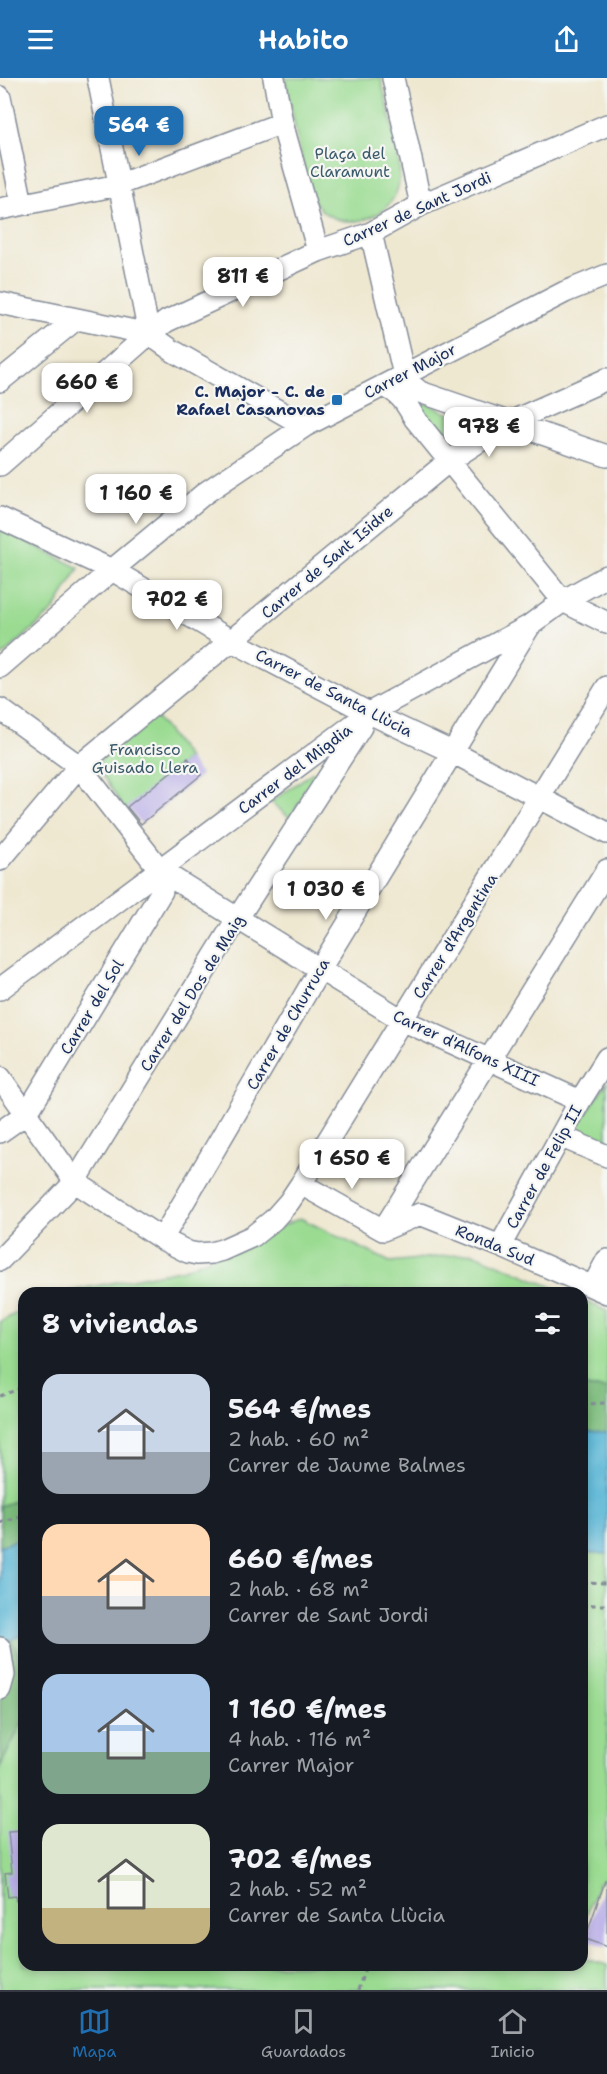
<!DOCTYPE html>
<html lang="es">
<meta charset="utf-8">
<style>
body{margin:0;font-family:"Shantell Sans",sans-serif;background:#242831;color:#f1f3f6;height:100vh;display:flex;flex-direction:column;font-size:22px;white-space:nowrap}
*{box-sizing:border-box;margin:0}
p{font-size:20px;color:#9ea1a6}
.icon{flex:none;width:33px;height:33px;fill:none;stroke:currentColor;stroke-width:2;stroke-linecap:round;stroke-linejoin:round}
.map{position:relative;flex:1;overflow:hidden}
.side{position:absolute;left:18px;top:1209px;width:570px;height:684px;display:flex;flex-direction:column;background:#171b24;border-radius:18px;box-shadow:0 3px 9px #0003}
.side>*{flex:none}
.price{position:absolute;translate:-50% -51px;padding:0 14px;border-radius:12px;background:#fff;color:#222;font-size:20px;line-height:39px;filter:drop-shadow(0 2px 3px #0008)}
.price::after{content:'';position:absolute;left:50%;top:36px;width:18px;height:14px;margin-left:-9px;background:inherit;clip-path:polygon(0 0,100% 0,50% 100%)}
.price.selected{background:#1f6fb2;color:#fff}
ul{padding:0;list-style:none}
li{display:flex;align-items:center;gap:18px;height:150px;padding:0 24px}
li span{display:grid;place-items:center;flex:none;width:168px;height:120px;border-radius:18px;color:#555}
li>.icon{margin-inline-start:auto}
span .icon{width:72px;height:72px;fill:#fffc;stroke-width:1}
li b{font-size:26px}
h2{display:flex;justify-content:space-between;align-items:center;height:72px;padding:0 24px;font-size:26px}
header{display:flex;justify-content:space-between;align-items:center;height:78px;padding:0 24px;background:#1f6fb2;color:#fff;font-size:27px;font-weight:600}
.dock{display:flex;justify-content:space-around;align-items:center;height:84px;border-top:2px solid #363941;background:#171b24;font-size:16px;color:#9ea1a6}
.dock a{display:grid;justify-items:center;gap:3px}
.dock .selected{color:#1f6fb2}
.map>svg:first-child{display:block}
.green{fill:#9adb91;stroke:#5a8578;stroke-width:1.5}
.forest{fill:#7bbb7b;stroke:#4b756c;stroke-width:1.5}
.water{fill:#55b4d4;stroke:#387299;stroke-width:1.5}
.building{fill:#baafe8}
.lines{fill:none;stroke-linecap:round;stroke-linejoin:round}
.minor-casing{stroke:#858c98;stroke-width:24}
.path{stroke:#858c98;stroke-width:3;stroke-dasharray:4.5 4.5;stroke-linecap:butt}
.minor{stroke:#fff;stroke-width:21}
.poi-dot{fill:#1f6fb2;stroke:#f6f6f2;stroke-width:2}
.labels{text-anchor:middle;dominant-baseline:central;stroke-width:4.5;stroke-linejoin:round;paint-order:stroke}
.park-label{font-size:16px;fill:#3b5a6b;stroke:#f6f6f2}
.street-label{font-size:16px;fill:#1b2f5e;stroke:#f6f6f2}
.poi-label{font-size:16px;font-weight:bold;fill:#1b2f5e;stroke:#f6f6f2;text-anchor:end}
</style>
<header><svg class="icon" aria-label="menu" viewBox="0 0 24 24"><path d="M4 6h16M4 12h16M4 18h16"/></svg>Habito<svg class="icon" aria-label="share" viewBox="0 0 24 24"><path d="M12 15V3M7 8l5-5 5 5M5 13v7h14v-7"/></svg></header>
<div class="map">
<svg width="607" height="1912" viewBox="0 0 607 1912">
<rect width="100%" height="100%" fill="#f6f6f2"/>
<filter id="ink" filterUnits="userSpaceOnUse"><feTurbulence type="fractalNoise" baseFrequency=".0167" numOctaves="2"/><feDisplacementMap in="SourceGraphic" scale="12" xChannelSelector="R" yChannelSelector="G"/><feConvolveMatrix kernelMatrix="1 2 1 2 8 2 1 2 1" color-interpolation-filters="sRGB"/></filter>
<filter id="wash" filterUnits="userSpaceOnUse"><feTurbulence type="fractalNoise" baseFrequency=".008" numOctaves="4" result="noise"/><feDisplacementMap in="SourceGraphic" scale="24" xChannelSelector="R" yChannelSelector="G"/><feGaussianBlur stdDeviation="1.35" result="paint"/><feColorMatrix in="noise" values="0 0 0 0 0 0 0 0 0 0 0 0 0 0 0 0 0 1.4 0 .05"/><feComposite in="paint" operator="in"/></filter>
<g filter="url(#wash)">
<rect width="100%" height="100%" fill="#efe8d1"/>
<path class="green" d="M285,0H381C386,25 403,81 399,104C395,136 356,153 328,137C317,131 312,119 307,108Z
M427,325L473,348L475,355L454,369L420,330Z
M0,450L79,490L54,532L0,580Z
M155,637L188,680L125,732L100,693L99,686L101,680Z
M313,694L316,697L290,740L271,724Z
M607,1004V1073L582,1059L580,1050L581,1044Z
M300,1140L390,1184L473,1175L566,1215H60L184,1191Z
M582,1222L607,1233V1311L582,1309Z
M24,1231V1420L0,1428V1244Z
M582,1474L607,1476V1799L598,1805L582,1850Z
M24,1557V1592L12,1561Z
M24,1641V1887H582V1880L607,1887V1912H0V1689Z"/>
<path class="forest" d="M582,1309L607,1311V1354L582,1353Z
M24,1420V1460L0,1468V1428Z
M12,1561L24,1592V1641L0,1689V1565Z"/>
<path class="water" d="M582,1353L607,1354V1476L582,1474Z
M24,1460V1557L0,1565V1468Z"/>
<g id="blocks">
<path class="building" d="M188,680L201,697L141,746L127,729Z
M24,1753V1823H16L15,1818L8,1819L5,1795L12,1794L8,1754Z
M605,1803L607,1804V1869L585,1861Z"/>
</g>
</g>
<g filter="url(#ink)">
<use href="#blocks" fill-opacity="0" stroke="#858c98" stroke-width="1.5"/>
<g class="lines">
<defs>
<path id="minor" d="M98,0L149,256
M274,0L282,45L318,173
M393,0L421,127
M0,19L22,126
M0,131L118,107L282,45
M371,155L404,297
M0,225L149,256L173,273L305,348
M400,298L420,314L607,378
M0,303L75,242
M383,308C400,314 406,325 415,341L563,523L607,545
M0,387L149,256L167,243L318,173L371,155L421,127L607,47
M0,440L112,492L232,563L369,635L452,674L607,755
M0,589L112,492L205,415L305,348L565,214L607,197
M0,631L79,688L161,793L402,942L580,1023
M0,782L79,688L449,383L508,345L607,301
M0,911L369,635L529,548L563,523L607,498
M0,999L75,1104L162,1161L188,1174L197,1176L211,1175L222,1172L253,1158L273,1142L289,1124L301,1106L607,609
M0,1054L27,1035L162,813L161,793
M562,1059L607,1078
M301,1106L383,1152
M383,1152L607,792
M383,1152L420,1136L500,1168L607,1215
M162,1161L320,891L529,549
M500,1168L580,1023L607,980
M0,1182L75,1104L237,841L361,649
M593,1208L607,1182
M0,1570L4,1597L0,1611"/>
</defs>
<use href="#minor" class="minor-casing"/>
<path class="path" d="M0,1318L24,1309
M582,1326L607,1325
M0,1445L24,1438
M582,1504L607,1505
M582,1527H607
M358,1912L366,1887"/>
<use href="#minor" class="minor"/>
</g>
</g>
<rect class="poi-dot" x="331" y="316" width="12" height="12" rx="3"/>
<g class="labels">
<g class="park-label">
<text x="350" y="75">Plaça del<tspan x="350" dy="18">Claramunt</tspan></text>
<text x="145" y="671">Francisco<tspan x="145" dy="18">Guisado Llera</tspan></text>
</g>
<g class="street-label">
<text transform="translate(417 131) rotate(-24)">Carrer de Sant Jordi</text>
<text transform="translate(410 293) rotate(-27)">Carrer Major</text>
<text transform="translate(327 484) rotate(-40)">Carrer de Sant Isidre</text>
<text transform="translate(334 615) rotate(27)">Carrer de Santa Llùcia</text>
<text transform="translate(295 691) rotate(-37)">Carrer del Migdia</text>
<text transform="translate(455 858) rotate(-58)">Carrer d'Argentina</text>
<text transform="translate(192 915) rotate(-58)">Carrer del Dos de Maig</text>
<text transform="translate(92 929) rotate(-59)">Carrer del Sol</text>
<text transform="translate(288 946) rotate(-60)">Carrer de Churruca</text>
<text transform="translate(466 970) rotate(25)">Carrer d'Alfons XIII</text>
<text transform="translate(544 1089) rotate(-61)">Carrer de Felip II</text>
<text transform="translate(495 1167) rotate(22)">Ronda Sud</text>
</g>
<g class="poi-label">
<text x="325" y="313">C. Major - C. de<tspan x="325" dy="18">Rafael Casanovas</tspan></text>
</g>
</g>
</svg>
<b class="price selected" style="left:139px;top:79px">564 €</b>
<b class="price" style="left:243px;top:230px">811 €</b>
<b class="price" style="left:87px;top:336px">660 €</b>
<b class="price" style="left:489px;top:380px">978 €</b>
<b class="price" style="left:136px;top:447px">1 160 €</b>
<b class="price" style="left:177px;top:553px">702 €</b>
<b class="price" style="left:326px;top:843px">1 030 €</b>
<b class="price" style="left:352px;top:1112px">1 650 €</b>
<section class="side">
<h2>8 viviendas<svg class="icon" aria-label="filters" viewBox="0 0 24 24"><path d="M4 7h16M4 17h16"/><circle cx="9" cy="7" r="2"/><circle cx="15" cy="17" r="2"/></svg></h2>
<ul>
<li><span style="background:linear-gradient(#c9d6e8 65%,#9aa5b1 0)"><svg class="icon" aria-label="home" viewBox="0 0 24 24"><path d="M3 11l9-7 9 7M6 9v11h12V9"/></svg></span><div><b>564 €/mes</b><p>2 hab. · 60 m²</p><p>Carrer de Jaume Balmes</p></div></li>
<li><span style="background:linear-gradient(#ffd9b3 60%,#9aa5b1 0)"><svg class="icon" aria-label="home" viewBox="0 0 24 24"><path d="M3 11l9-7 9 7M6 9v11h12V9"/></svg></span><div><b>660 €/mes</b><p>2 hab. · 68 m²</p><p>Carrer de Sant Jordi</p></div></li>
<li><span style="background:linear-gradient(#a9c7e8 65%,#7fa58c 0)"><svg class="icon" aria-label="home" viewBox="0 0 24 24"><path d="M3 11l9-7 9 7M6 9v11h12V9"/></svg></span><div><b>1 160 €/mes</b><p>4 hab. · 116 m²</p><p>Carrer Major</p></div></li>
<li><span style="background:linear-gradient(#dfe7d0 70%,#c2b280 0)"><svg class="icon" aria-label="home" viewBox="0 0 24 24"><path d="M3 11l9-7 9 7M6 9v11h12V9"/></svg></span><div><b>702 €/mes</b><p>2 hab. · 52 m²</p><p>Carrer de Santa Llùcia</p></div></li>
</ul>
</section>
</div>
<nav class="dock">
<a class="selected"><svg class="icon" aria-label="map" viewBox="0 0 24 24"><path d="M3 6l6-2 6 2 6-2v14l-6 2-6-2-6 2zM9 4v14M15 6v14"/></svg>Mapa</a>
<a><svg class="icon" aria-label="saved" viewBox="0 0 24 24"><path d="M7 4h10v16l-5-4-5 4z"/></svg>Guardados</a>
<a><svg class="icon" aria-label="home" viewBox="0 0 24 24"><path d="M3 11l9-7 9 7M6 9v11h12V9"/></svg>Inicio</a>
</nav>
